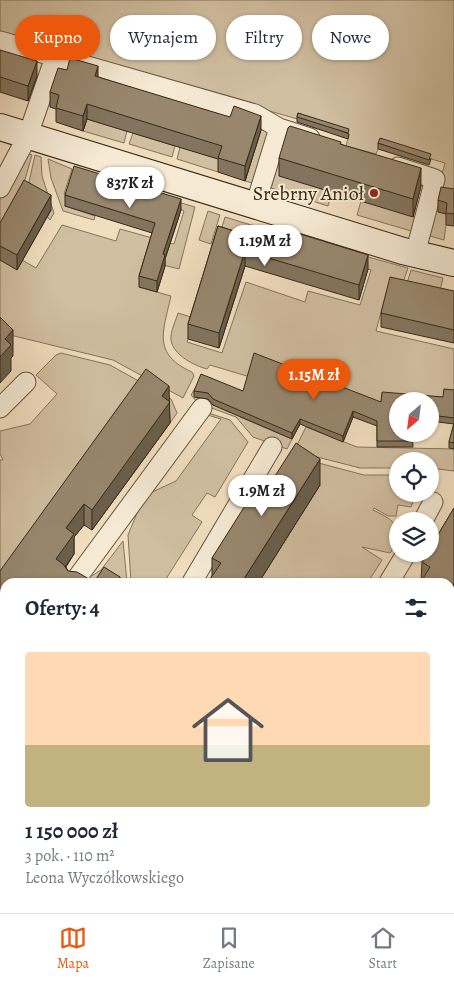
<!DOCTYPE html>
<html lang="pl">
<meta charset="utf-8">
<style>
body{margin:0;font-family:Alegreya,serif;background:#f6f6f7;color:#1f2937;height:100vh;display:flex;flex-direction:column;font-size:19px;white-space:nowrap}
*{box-sizing:border-box;margin:0}
p{font-size:16px;color:#747a83}
.icon{flex:none;width:28px;height:28px;fill:none;stroke:currentColor;stroke-width:2;stroke-linecap:round;stroke-linejoin:round}
.map{position:relative;flex:1;overflow:hidden}
.side{position:absolute;left:0px;top:578px;width:455px;height:336px;display:flex;flex-direction:column;background:#fff;border-radius:15px 15px 0 0;box-shadow:0 1px 4px #0004}
.side>*{flex:none}
.guide{position:absolute;left:15px;top:15px;width:425px;height:45px;display:flex;gap:10px}
.needle{width:32px;rotate:208deg}
.tools{position:absolute;left:389px;top:392px;display:grid;gap:10px}
.tools a{display:grid;place-items:center;width:50px;height:50px;border-radius:50%;background:#fff;box-shadow:0 1px 4px #0004;font-size:25px}
.price{position:absolute;translate:-50% -42px;padding:0 11px;border-radius:18px;background:#fff;color:#222;font-size:16px;line-height:32px;filter:drop-shadow(0 1px 2px #0008)}
.price::after{content:'';position:absolute;left:50%;top:30px;width:15px;height:11px;margin-left:-8px;background:inherit;clip-path:polygon(0 0,100% 0,50% 100%)}
.price.current{background:#ea580c;color:#fff}
ul{padding:0;list-style:none}
li{display:grid;align-content:center;gap:10px;height:265px;padding:0 25px}
li span{display:grid;place-items:center;height:155px;border-radius:5px;color:#555}
li>.icon{margin-inline-start:auto}
span .icon{width:90px;height:90px;fill:#fffc;stroke-width:1}
li b{font-size:21px}
h2{display:flex;justify-content:space-between;align-items:center;height:60px;padding:0 25px;font-size:21px}
.chip{padding:0 18px;border-radius:22px;background:#fff;box-shadow:0 1px 4px #0004;font-size:18px;line-height:45px}
.chip.current{background:#ea580c;color:#fff}
.menu{display:flex;justify-content:space-around;align-items:center;height:70px;border-top:1px solid #e0e1e3;background:#fff;font-size:14px;color:#747a83}
.menu a{display:grid;justify-items:center;gap:2px}
.menu .current{color:#ea580c}
.map>svg:first-child{display:block}
.green{fill:#d1bfa2;stroke:#84745c}
.lines{fill:none;stroke-linecap:round;stroke-linejoin:round}
.street-casing{stroke:#665640;stroke-width:21}
.secondary-casing{stroke:#372916;stroke-width:28}
.street{stroke:#f6ead5;stroke-width:19}
.secondary{stroke:#f6ead5;stroke-width:26}
.wall{fill:#83745f;stroke:#372916}
.shaded-wall{fill:#6a5e4d;stroke:#372916}
.building{fill:#98876e;stroke:#372916}
.poi-dot{fill:#8f2418;stroke:#f6ead5;stroke-width:2}
.labels{text-anchor:middle;dominant-baseline:central;stroke-width:4;stroke-linejoin:round;paint-order:stroke}
.poi-label{font-size:20px;fill:#372916;stroke:#f6ead5;text-anchor:end}
</style>
<div class="map">
<svg width="454" height="913" viewBox="0 0 454 913">
<rect width="100%" height="100%" fill="#f1debf"/>
<filter id="stains"><feTurbulence type="fractalNoise" baseFrequency=".004" numOctaves="4"/><feColorMatrix values="0 0 0 0 .2 0 0 0 0 .09 0 0 0 0 .02 0 0 0 .5 -.17"/></filter>
<radialGradient id="worn" r=".72"><stop offset=".6" stop-color="#630" stop-opacity="0"/><stop offset="1" stop-color="#630" stop-opacity=".3"/></radialGradient>
<path class="green" d="M0,0H454V200L446,225L444,240L426,235L445,163L380,144L376,154L346,146L349,134L0,33Z
M87,119L127,131L124,143L83,131Z
M261,129L271,132L260,185L245,181Z
M133,133L175,146L172,157L129,144Z
M180,147L222,160L218,172L177,159Z
M23,152L32,155L22,190L0,227V200Z
M35,155L41,157L42,176L54,213L50,220L27,191Z
M48,159L72,169L64,194L68,196L65,206L95,216L94,220L63,211L51,178Z
M278,164L332,192L328,206L271,188Z
M164,198L195,207L179,269L147,261L139,287L171,296C163,332 152,354 192,372L194,376L183,398L113,360L10,335L0,325V260H22L36,268L62,225L116,241L120,229L174,244L184,211Z
M361,201L415,217L411,231L357,215Z
M208,211L220,215L211,244L199,240Z
M225,217L261,228L252,251L218,241Z
M270,230L408,268L400,292L387,290L376,331L454,349V397L443,404L382,398L380,416L210,365L207,369C195,366 173,355 171,340C170,332 176,320 178,313L194,318L187,342L222,353L246,282L305,302L308,291L360,305L371,270L343,261Z
M411,270L443,278L437,303L404,293Z
M61,353L110,365L171,399L177,413L170,423L162,417L5,582L0,592V460H3L0,454V431L30,424L57,394L36,375L56,355Z
M200,380L195,397L229,412L239,413L240,417L292,439L287,449L253,437L236,417L198,403L191,395Z
M196,409L230,420L248,442L215,497L207,493L192,515L202,522L164,582H131L128,535L140,506L150,493L176,481L221,419L204,414L195,426L183,416Z
M306,427L357,447L454,449V471L430,468V461H398L397,468H360L294,451Z
M292,456L364,475H397L398,494H416L411,507L398,505L396,516H388L374,508L373,510C396,521 407,529 390,553L362,547L382,560L368,582H259L320,485Z
M123,541L127,582H82L101,570Z
M454,610V708L450,714V617Z
M5,741V807L0,805V791L3,784L0,782V743Z
M5,814V908L0,913V824Z"/>
<g class="lines">
<defs>
<path id="street" d="M0,41L255,114L279,128L310,138
M398,167L435,179L415,254
M0,188L28,135L55,57
M255,206L279,128
M0,408L26,382
M423,521L433,502
M74,582L202,408
M192,582L272,447
M389,582L406,554
M0,662L5,664
M450,836L454,838
M449,913L454,900"/>
<path id="secondary" d="M0,127L403,251L454,263
M450,766L454,760
M396,913L397,909"/>
</defs>
<use href="#street" class="street-casing"/>
<use href="#secondary" class="secondary-casing"/>
<use href="#street" class="street"/>
<use href="#secondary" class="secondary"/>
</g>
<path class="wall" d="M0,50L37,76L28,101L0,92Z
M67,70L98,77L261,130L245,181L218,172V159L106,125L87,119L83,131L56,122V109L50,107V92Z
M298,113L349,134L348,139L297,122V117Z
M378,143L431,159L429,165L378,149Z
M341,144L421,186L413,217L279,176V158Z
M454,189V226L446,225V214L438,212V200Z
M65,195L181,210L165,259V266L157,292L139,287V276L152,233L65,206Z
M51,210L17,270L0,260V223Z
M218,226L266,241L368,269L359,300L245,266L219,348L188,339V324Z
M454,291V343L381,327V313Z
M454,390V449L449,448V442L454,424L430,421V401H398L412,434L413,447H377V426L353,417L343,442L300,424L292,439L213,405L208,399L194,397V391H243L381,402L443,397Z
M169,402L170,423L92,530L84,525L74,537V554L66,567L68,571L5,582V629L0,626V571Z
M320,485L259,582H208L212,576V558L268,487Z
M454,508V610L450,617V582H421L422,562L427,554H430V548Z"/>
<path class="shaded-wall" d="M37,61V76L28,101V86Z
M98,66V81L95,76Z
M87,104V119L83,131V116Z
M261,116V130L245,181V166Z
M421,168V186L413,217V199Z
M51,195V210L17,270V255Z
M181,199V210L165,259V266L157,292V281L163,254Z
M245,251V266L219,348V333Z
M368,255V269L359,300V285Z
M13,330V356L11,358V371L0,383V357L5,339Z
M169,386L170,423L92,530V510L162,396Z
M353,411V417L343,442V436Z
M300,419V424L292,439V433Z
M320,459V485L259,582H242Z
M84,504V525L74,537V554L56,580V559L66,528Z
M120,577V582H116Z
M454,583V610L450,617V590Z
M5,808V814L0,824V818Z"/>
<path class="building" d="M0,50L37,61L28,86L0,77Z
M70,58L98,66L95,76L210,111L230,117L234,106L261,116L245,166L218,158L222,146L106,110L87,104L83,116L56,108L59,95L50,92L58,68L67,70Z
M298,113L349,129L348,133L297,117Z
M290,126L341,142L340,144L421,168L413,199L279,158L288,128Z
M380,138L431,154L429,160L378,143Z
M74,166L181,199L163,254L165,255L157,281L139,276L155,223L65,195Z
M24,180L51,195L17,255L0,246V223Z
M441,187L454,189V214L446,213L447,203L438,200Z
M271,225L368,255L359,285L245,251L219,333L188,324L218,226L266,241Z
M390,277L454,291V330L381,313Z
M0,317L13,330L5,339L11,345L0,357Z
M254,353L381,402L382,392L443,397L444,389L454,390V418L430,415V401H398V434H412L413,441H377V421L353,411L343,436L300,419L292,433L213,399L208,393L194,391L201,374L243,391Z
M146,369L169,386L162,396L170,402L92,510L84,504L66,528L74,534L56,559L63,564L68,571L77,572L94,582H5V609L0,605V571Z
M454,423V443L449,442Z
M296,443L320,459L242,582H208L221,563L212,558L260,482L268,487Z
M454,508V583L450,590V582H421L430,567L422,562L427,554H430V548Z
M104,567L120,577L116,582H94Z
M0,798L5,801V808L0,818Z
M117,909H315L313,913H115Z"/>
<circle class="poi-dot" cx="374" cy="193" r="5"/>
<g class="labels">
<g class="poi-label">
<text x="364" y="193">Srebrny Anioł</text>
</g>
</g>
<rect width="100%" height="100%" filter="url(#stains)"/>
<rect width="100%" height="100%" fill="url(#worn)"/>
</svg>
<div class="tools">
<a><svg class="needle" viewBox="-14 -14 28 28"><path d="M0-13l5 13h-10z" fill="#e53935"/><path d="M0 13l5-13h-10z" fill="#747a83"/></svg></a>
<a><svg class="icon" aria-label="locate" viewBox="0 0 24 24"><circle cx="12" cy="12" r="6"/><path d="M12 2v4M12 18v4M2 12h4M18 12h4"/></svg></a>
<a><svg class="icon" aria-label="layers" viewBox="0 0 24 24"><path d="M12 4l9 5-9 5-9-5zM3 14l9 5 9-5"/></svg></a>
</div>
<b class="price" style="left:130px;top:209px">837K zł</b>
<b class="price" style="left:265px;top:267px">1.19M zł</b>
<b class="price current" style="left:314px;top:401px">1.15M zł</b>
<b class="price" style="left:262px;top:517px">1.9M zł</b>
<div class="guide">
<a class="chip current">Kupno</a>
<a class="chip">Wynajem</a>
<a class="chip">Filtry</a>
<a class="chip">Nowe</a>
</div>
<section class="side">
<h2>Oferty: 4<svg class="icon" aria-label="filters" viewBox="0 0 24 24"><path d="M4 7h16M4 17h16"/><circle cx="9" cy="7" r="2"/><circle cx="15" cy="17" r="2"/></svg></h2>
<ul>
<li><span style="background:linear-gradient(#ffd9b3 60%,#c2b280 0)"><svg class="icon" aria-label="home" viewBox="0 0 24 24"><path d="M3 11l9-7 9 7M6 9v11h12V9"/></svg></span><div><b>1 150 000 zł</b><p>3 pok. · 110 m²</p><p>Leona Wyczółkowskiego</p></div></li>
</ul>
</section>
</div>
<nav class="menu">
<a class="current"><svg class="icon" aria-label="map" viewBox="0 0 24 24"><path d="M3 6l6-2 6 2 6-2v14l-6 2-6-2-6 2zM9 4v14M15 6v14"/></svg>Mapa</a>
<a><svg class="icon" aria-label="saved" viewBox="0 0 24 24"><path d="M7 4h10v16l-5-4-5 4z"/></svg>Zapisane</a>
<a><svg class="icon" aria-label="home" viewBox="0 0 24 24"><path d="M3 11l9-7 9 7M6 9v11h12V9"/></svg>Start</a>
</nav>
